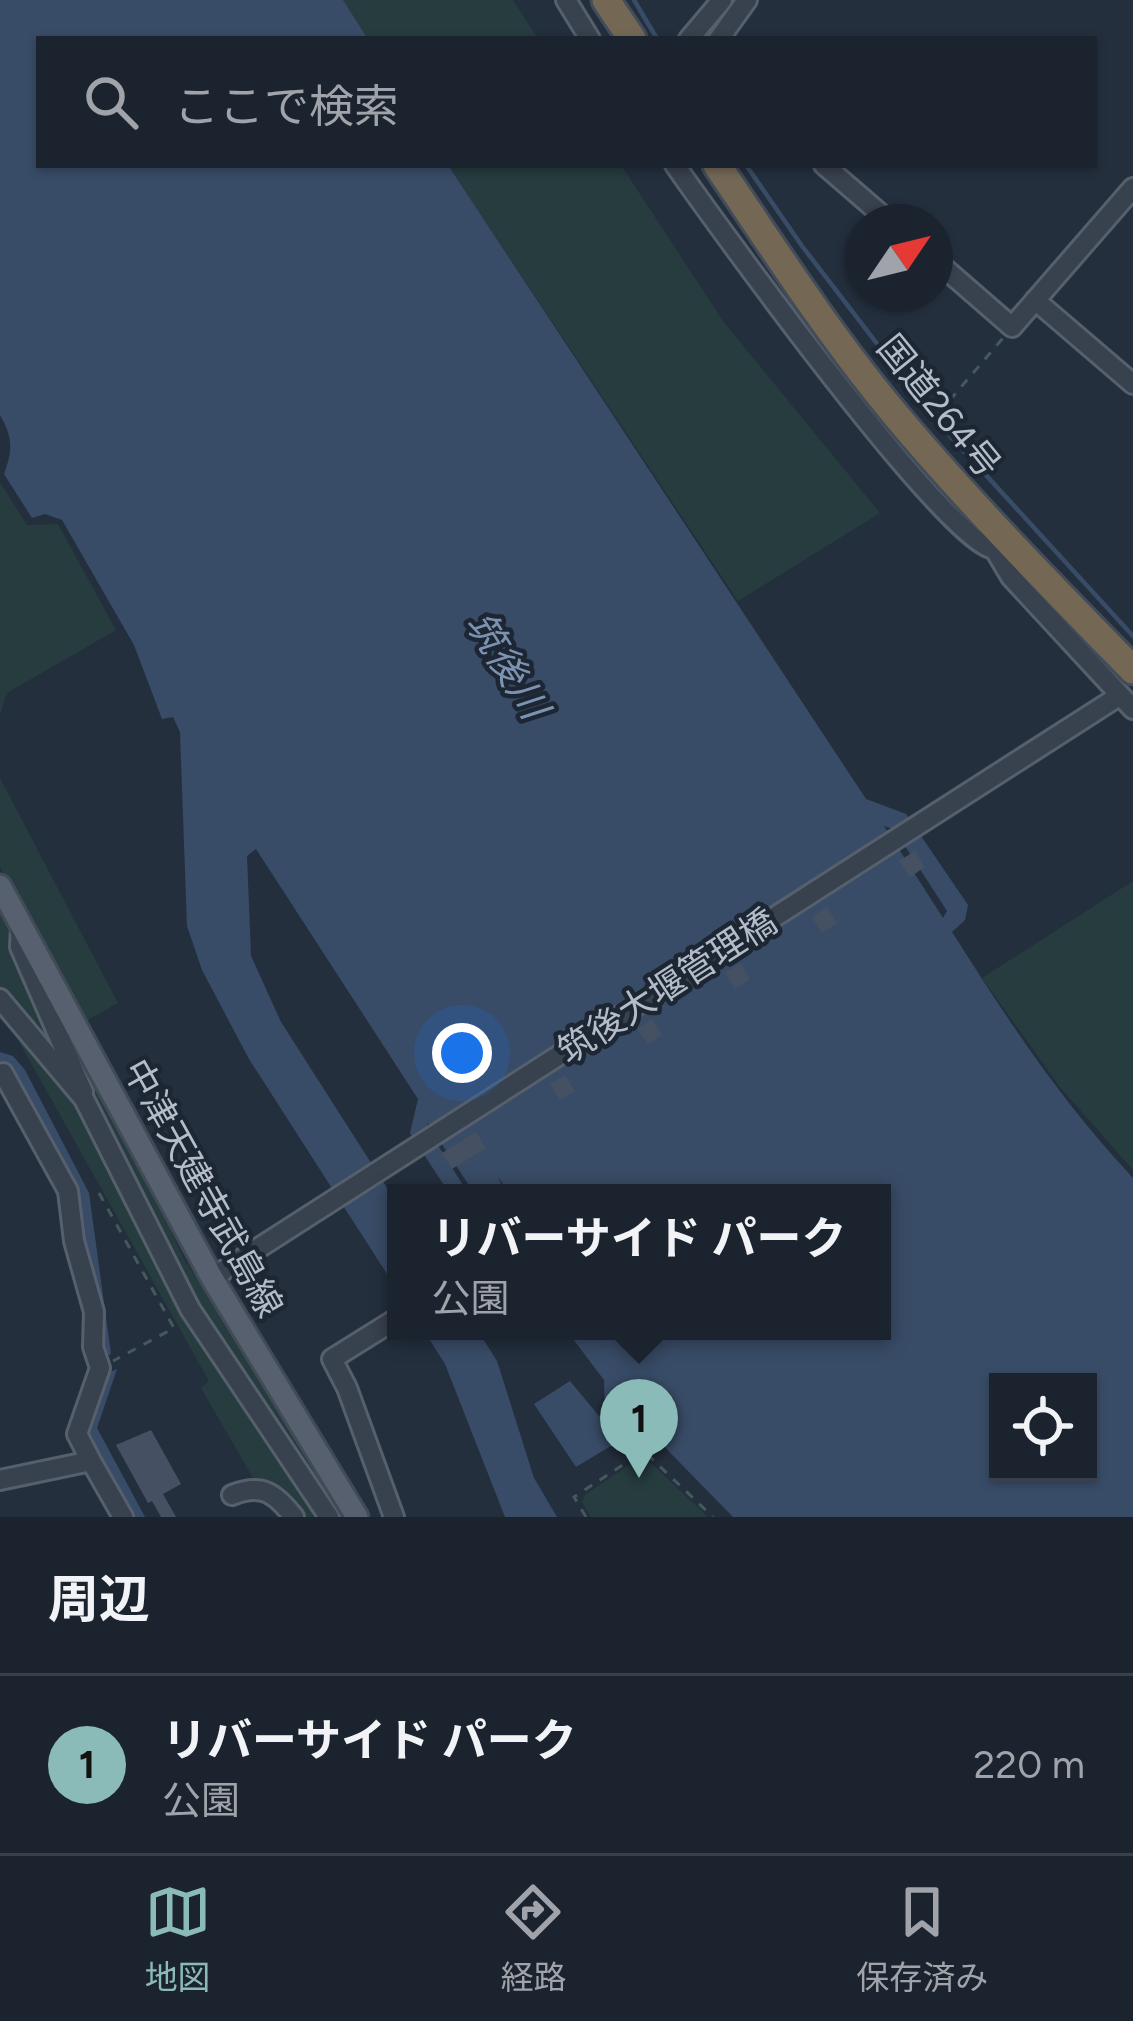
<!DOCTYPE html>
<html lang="ja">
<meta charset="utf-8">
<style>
:root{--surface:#1b232e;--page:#282f3a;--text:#f1f3f6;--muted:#a0a4aa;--line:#39404a;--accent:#8bbbb9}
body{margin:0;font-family:Figtree,"Noto Sans JP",sans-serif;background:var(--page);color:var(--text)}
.controls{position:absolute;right:36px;bottom:36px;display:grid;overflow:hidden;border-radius:0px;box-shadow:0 3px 9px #0004}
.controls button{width:108px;height:108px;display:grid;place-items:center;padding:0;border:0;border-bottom:3px solid var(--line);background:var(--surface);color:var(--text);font:60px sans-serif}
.compass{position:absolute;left:845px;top:204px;width:108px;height:108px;border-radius:50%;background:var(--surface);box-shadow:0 3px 9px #0004;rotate:55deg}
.you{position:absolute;left:462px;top:1053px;width:42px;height:42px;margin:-30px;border:9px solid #fff;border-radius:50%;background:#1a73e8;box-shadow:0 0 0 18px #1a73e833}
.badge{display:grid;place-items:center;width:78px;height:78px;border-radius:50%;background:var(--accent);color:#111;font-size:39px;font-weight:700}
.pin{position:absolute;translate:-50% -99px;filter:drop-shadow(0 3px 6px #0008)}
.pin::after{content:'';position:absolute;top:63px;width:42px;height:36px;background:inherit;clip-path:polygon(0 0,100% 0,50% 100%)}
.popup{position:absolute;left:387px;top:1184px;width:504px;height:156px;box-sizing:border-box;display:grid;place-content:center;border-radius:0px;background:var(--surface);filter:drop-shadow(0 3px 9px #0005);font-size:39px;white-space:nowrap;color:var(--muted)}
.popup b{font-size:45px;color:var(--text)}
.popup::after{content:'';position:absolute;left:50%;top:100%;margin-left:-24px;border:24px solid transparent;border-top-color:var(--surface)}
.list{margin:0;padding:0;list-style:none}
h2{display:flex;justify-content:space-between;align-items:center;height:156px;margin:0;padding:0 48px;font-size:51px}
h2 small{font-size:39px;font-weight:400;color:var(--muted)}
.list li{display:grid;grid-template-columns:78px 1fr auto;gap:36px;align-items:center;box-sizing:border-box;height:180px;padding:0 48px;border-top:3px solid var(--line)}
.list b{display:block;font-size:45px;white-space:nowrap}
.list p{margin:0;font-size:39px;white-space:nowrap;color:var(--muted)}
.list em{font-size:39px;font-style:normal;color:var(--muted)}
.icon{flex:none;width:66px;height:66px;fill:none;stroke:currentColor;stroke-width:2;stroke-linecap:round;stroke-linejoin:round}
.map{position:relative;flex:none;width:1133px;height:1517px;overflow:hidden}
.search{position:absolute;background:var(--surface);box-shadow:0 3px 9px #0004;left:36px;right:36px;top:36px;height:132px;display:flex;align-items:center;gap:30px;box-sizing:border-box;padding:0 42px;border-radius:0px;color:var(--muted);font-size:45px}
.sheet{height:336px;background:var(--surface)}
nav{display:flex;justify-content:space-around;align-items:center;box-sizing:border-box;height:168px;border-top:3px solid var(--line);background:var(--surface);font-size:33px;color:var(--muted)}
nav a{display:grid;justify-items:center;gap:6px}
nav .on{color:var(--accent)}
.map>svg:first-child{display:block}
</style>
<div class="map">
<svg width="1133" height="1517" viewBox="0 0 1133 1517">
<rect width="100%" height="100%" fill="#242f3e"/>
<path fill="#263c3f" d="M343,0H513L538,39H368Z
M448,165H621L723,321L880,513L738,601Z
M0,482L27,525L58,524L116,630L7,693L0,715Z
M0,778L118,1003L84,1022L0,867Z
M1133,881V1170L1059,1086L982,978Z
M0,903L8,918L9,937L73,1077L0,991Z
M28,956L141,1166L183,1257L335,1498L329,1501L193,1301L140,1203Z
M0,1005L76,1097L130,1205L323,1517H302L275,1485L253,1478L201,1388L209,1381L18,1040L0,1016Z
M638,1459L649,1461L708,1517H591L582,1502L586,1494Z"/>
<path fill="#394c67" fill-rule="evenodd" d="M0,0H343L368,39H39V165H448L866,799L906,814L968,905L965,920L952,932C1010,1023 1059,1099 1133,1178V1517H733L644,1426L576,1467L534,1404L570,1381L599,1416L605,1412L604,1380L567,1331H882V1193H509L498,1177L505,1193H474L428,1123L427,1128L468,1193H449L410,1133L418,1099L256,849L247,856L251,956L281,1022L396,1202V1288L249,1059L202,970L187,926L180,732L173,717L162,719L134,645L62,520L45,514L32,518L4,474C13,449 13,438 0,415ZM884,826L894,829L947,911L943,918ZM998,1382H1088V1472H998Z
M0,1052L13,1056L25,1070L89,1193L111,1354L103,1358L83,1245L78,1193L13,1071L0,1064Z
M424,1331H478L497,1361L534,1478L557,1517H505L445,1364Z
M117,1369L97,1428L145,1517H132L85,1427L108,1373Z"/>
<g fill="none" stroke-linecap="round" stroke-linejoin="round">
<path stroke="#394c67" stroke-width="4.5" d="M634,0L656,37
M746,165L802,246L928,410
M942,427L1133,636"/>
</g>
<path fill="#455162" d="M915,851L925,867L910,877L899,861Z
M827,907L837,923L822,933L812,917Z
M740,963L750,979L735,989L725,973Z
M652,1019L662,1035L648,1044L637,1029Z
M565,1075L575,1091L560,1100L550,1084Z
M476,1132L486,1148L452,1169L442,1153Z
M151,1430L181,1484L163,1494L176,1517H161L152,1501L148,1503L116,1445Z"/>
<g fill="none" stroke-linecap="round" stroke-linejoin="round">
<defs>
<path id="minor" d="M566,0L590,39
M689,39L722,0
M719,39L747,0
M675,165C714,221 947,544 994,549
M824,165L890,222
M935,260L1012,327L1133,188
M1035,300L1133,384
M989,540L1011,577L1133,709
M21,925L20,947L83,1092
M0,999L84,1099L190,1309L329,1517
M0,1074L3,1073L68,1191L74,1241L94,1312L93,1347L100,1368L77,1434L91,1461L0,1480
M212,1278L1119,696
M91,1461L123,1517
M232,1495C262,1483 275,1493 294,1517
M394,1517L347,1388L332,1359L396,1319"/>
<path id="major" d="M0,886L212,1278L357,1517"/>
<path id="highway" d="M606,0L632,39
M717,165C774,249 829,335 894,413C969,503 1051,586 1133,670"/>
</defs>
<use href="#minor" stroke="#565f6c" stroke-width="24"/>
<use href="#major" stroke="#414a57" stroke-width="27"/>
<use href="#highway" stroke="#434c59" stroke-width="33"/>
<path stroke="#44595c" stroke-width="3" stroke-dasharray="9 9" stroke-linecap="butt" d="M938,414L1003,338
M99,1193L174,1328L113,1361
M586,1517L574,1497L638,1455L650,1457L713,1517"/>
<use href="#minor" stroke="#38414e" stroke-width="18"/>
<use href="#major" stroke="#56606e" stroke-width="21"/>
<use href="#highway" stroke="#746855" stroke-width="27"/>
</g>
<g text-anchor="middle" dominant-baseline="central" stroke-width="9" stroke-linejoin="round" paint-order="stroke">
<g font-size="36" fill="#b4bcc9" stroke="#1d2633">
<text transform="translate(939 406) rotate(51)">国道264号</text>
<text transform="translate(667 986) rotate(-33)">筑後大堰管理橋</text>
<text transform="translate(203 1188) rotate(61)">中津天建寺武島線</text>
</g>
<g font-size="39" font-style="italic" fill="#7c92b1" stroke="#1d2633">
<text transform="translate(507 665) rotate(58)">筑後川</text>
</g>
</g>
</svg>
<div class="controls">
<button><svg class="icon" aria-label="locate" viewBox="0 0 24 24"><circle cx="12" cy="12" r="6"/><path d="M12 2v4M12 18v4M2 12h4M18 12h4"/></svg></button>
</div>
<svg class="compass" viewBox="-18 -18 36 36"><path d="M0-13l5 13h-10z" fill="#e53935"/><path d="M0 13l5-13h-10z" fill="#a0a4aa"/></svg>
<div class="you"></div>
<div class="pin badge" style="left:639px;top:1478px">1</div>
<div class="popup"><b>リバーサイド パーク</b>公園</div>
<div class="search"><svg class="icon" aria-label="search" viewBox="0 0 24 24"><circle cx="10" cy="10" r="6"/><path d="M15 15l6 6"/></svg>ここで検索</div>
</div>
<section class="sheet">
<h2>周辺<small></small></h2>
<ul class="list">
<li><span class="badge">1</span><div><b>リバーサイド パーク</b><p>公園</p></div><em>220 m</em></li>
</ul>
</section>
<nav>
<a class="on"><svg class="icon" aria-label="map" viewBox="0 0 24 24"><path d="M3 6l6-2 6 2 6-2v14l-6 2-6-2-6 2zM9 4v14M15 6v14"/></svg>地図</a>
<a><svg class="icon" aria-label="directions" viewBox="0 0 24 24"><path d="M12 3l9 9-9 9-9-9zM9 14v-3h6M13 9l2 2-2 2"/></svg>経路</a>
<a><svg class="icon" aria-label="saved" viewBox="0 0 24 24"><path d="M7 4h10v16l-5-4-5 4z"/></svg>保存済み</a>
</nav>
